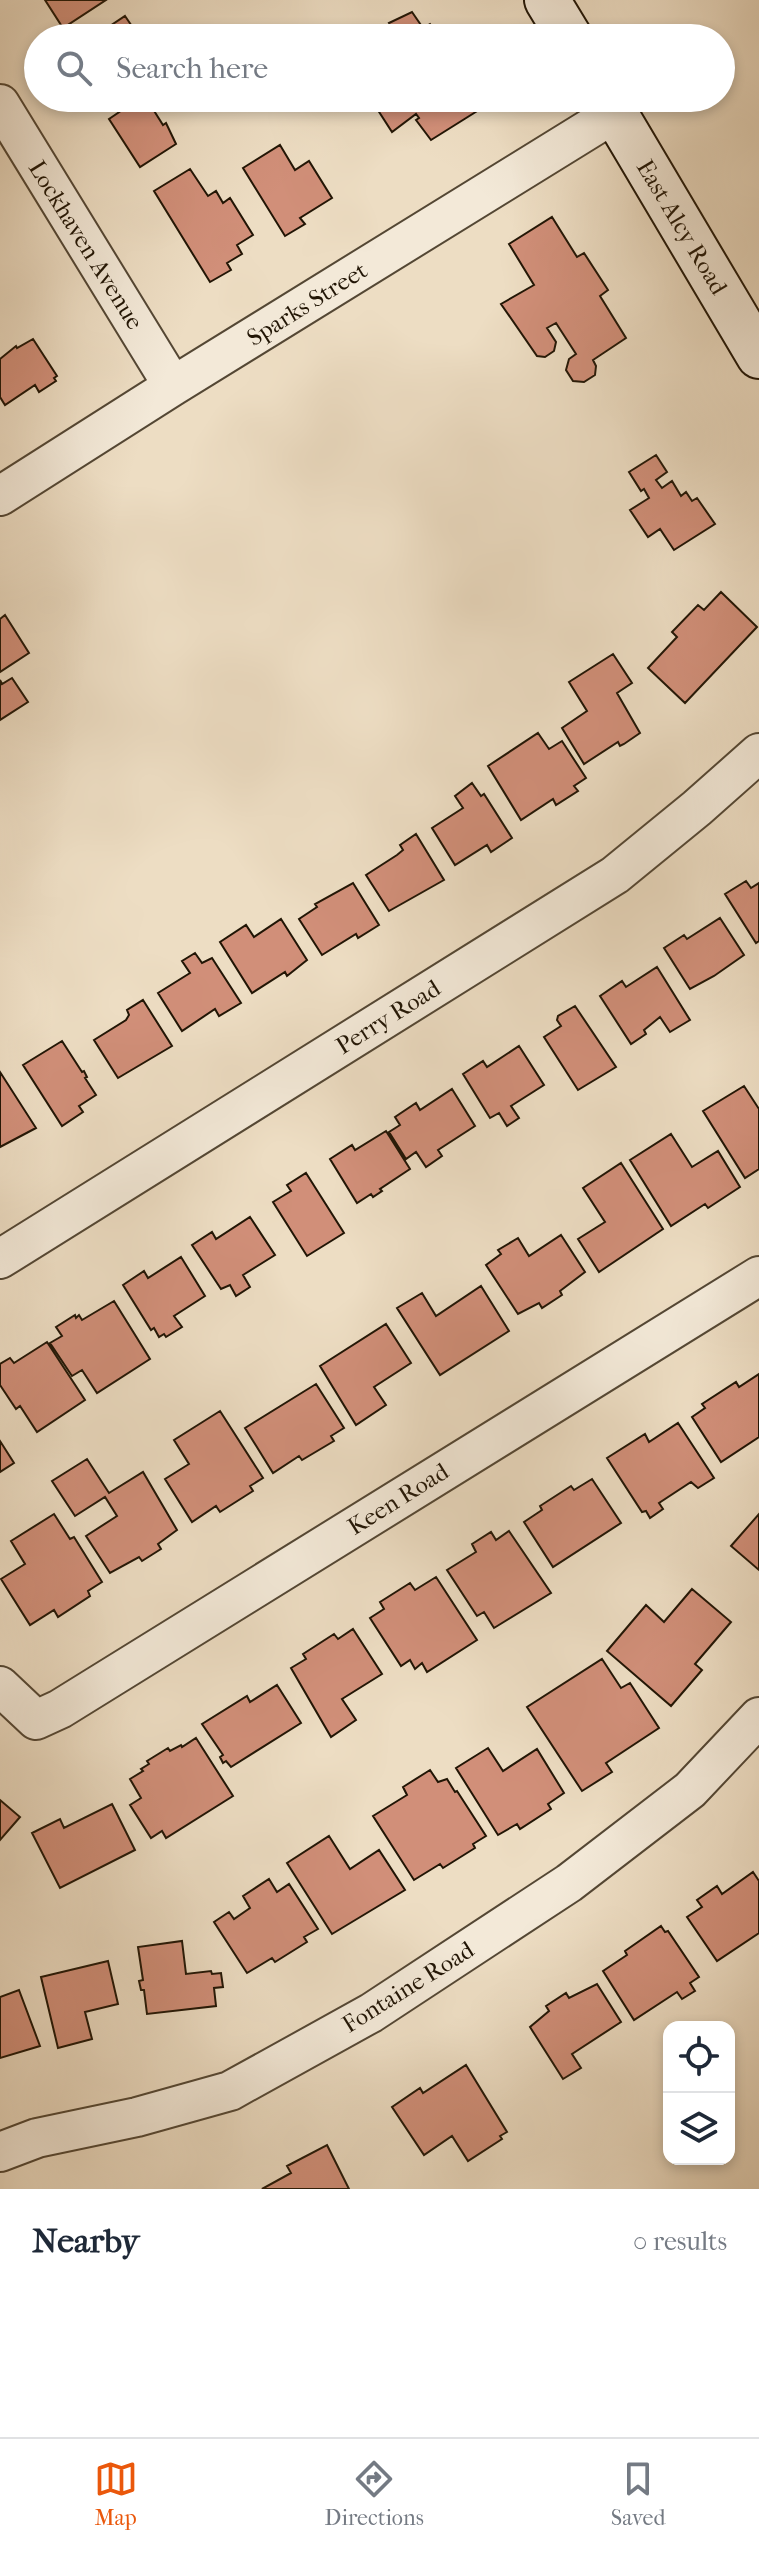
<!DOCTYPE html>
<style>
:root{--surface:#fff;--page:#f2f2f3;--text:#1f2937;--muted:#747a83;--line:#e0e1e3;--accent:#ea580c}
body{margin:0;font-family:"IM FELL French Canon",serif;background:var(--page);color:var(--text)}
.controls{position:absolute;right:24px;bottom:24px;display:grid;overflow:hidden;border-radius:16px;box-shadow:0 4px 12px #0003}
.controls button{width:72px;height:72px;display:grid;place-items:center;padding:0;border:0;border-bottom:2px solid var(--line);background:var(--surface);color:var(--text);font:40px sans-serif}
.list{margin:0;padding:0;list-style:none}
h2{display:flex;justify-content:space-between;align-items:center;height:104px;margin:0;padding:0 32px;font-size:34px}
h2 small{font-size:26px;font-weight:400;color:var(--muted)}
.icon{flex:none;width:44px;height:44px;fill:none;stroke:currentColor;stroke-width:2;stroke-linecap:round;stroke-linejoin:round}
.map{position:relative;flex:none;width:759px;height:2189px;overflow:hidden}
.search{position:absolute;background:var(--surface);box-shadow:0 4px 12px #0003;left:24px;right:24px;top:24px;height:88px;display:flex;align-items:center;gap:20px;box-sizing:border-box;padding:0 28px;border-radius:44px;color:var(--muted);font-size:30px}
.sheet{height:248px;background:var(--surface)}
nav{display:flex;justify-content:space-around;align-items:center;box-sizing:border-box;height:112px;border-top:2px solid var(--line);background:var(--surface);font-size:22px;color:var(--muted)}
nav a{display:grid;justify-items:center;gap:4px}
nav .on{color:var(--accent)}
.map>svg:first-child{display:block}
</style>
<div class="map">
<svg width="759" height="2189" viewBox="0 0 759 2189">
<rect width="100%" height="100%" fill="#edddc3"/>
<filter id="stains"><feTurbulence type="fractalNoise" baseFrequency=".0025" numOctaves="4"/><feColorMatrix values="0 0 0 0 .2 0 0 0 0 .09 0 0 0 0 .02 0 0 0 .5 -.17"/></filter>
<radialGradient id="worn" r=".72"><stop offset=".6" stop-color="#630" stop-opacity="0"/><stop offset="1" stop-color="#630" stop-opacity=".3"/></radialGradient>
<path fill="#d18f79" stroke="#211505" stroke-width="2" d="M45,0H106L63,28Z
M412,12L423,28L430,24L439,38H371L391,26L389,23Z
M125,16L140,38H92Z
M140,98H146L163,125L166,123L176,144L140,167L109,119Z
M383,98H405L408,102L414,98H475L482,108L431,140L416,120L419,118L416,114L392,132L374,104Z
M280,145L295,170L309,161L332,198L300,218L305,224L285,236L243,168Z
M190,169L208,196L216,191L223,203L230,198L253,235L237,245L242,254L227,263L231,270L210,282L154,191Z
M552,217L577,257L584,253L608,290L600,296L626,338L593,360L596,366L595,375L584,382L573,381L566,370L569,359L576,354L556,323L547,328L556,342L554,351L545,357L537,356L501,304L534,285L509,244Z
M33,339L57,376L54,378L56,381L39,392L35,385L5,405L0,397V359L16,346L17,348Z
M656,455L667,472L656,480L662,488L672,481L681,496L686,492L692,501L697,498L715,524L674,550L660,529L648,537L630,510L649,498L644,489L641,491L629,472Z
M721,592L757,627L685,703L648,668L677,637L672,632L698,605L704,610Z
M5,615L29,653L0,672V619Z
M613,654L632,683L617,693L640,733L624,744L620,746L618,742L584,764L562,728L587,711L569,682Z
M12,678L28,702L0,720V680L2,684Z
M538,733L549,749L562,741L586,778L574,786L578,791L556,805L553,799L521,820L488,766Z
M472,783L481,796L484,794L512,838L491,852L487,845L455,865L432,828L463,808L455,796Z
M416,834L444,880L389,911L366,875L397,855L403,850L400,845Z
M746,881L751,888L759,883V941L756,943L725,894Z
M353,883L379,925L358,938L356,934L322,955L299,919L317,907L315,904Z
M720,918L744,955L714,976L690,989L664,948L684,935L687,939Z
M281,919L307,960L287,976L285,972L252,993L220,942L246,925L254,937Z
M195,953L202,963L212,958L241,1003L219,1016L215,1009L182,1031L158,993L190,973L182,961Z
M657,967L690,1020L670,1032L660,1017L644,1030L646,1034L631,1044L600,996L622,981L626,987Z
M143,1000L172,1046L118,1078L94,1040L126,1020L129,1015L127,1010Z
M575,1006L616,1067L578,1090L544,1037L561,1026L557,1020L558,1016Z
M62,1041L82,1072L84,1071L87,1077L85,1078L96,1095L79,1106L83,1112L62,1126L23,1065Z
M519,1046L544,1085L511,1106L519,1118L507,1126L499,1113L490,1118L463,1074L483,1061L487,1067Z
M0,1072L36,1128L0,1147Z
M744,1086L759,1109V1169L745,1178L703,1111Z
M452,1089L475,1126L438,1150L442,1156L426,1167L416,1152L406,1159L389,1132L400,1125L395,1117L416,1103L420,1110Z
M386,1131L410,1169L380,1189L382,1191L373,1197L371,1194L357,1203L330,1159L352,1145L355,1150Z
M671,1134L692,1167L718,1151L740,1187L708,1208L705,1204L671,1226L630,1160Z
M621,1163L663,1229L599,1272L578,1239L605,1222L583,1188Z
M306,1173L344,1233L307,1256L273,1202L291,1191L287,1185Z
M250,1217L275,1255L243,1275L250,1287L236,1296L230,1285L221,1289L192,1245L212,1232L216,1239Z
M561,1235L585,1272L560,1291L562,1295L542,1308L539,1303L518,1314L486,1265L501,1254L498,1250L518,1238L529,1256Z
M181,1257L205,1296L174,1316L182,1327L166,1337L164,1334L159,1337L154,1328L151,1330L123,1285L144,1271L148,1278Z
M481,1286L509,1331L440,1375L397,1308L422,1293L436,1316Z
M114,1301L150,1359L97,1393L82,1370L72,1376L50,1343L62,1336L56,1327L75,1315L76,1318L79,1315L82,1320Z
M386,1324L411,1363L374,1387L386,1405L356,1425L320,1366Z
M47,1342L85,1400L37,1432L20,1406L16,1409L0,1385V1364L10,1358L14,1363Z
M759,1374V1437L721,1462L692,1417L705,1408L702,1404L736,1382L739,1387Z
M316,1384L344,1428L331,1436L334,1441L302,1460L299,1456L273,1473L245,1428Z
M220,1411L263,1478L250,1486L253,1491L220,1512L216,1506L192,1522L165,1479L189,1464L174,1440Z
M678,1423L714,1478L698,1488L691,1482L659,1503L663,1509L650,1518L646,1511L642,1512L607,1458L645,1434L649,1442Z
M0,1441L14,1463L0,1472Z
M87,1459L109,1493L143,1472L177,1530L158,1544L161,1549L142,1561L139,1557L110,1573L86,1536L117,1516L105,1497L75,1516L52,1481Z
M592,1479L621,1523L553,1567L524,1522L542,1510L540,1506L571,1486L574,1490Z
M54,1514L70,1539L74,1537L102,1582L88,1591L90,1596L58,1617L54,1610L30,1625L1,1579L25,1564L11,1541Z
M759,1514V1570L731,1546Z
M509,1531L551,1593L494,1628L484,1612L477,1616L447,1570L476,1552L472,1544L491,1532L496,1540Z
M436,1577L477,1640L427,1672L422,1663L415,1669L410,1660L401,1666L370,1618L384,1609L380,1602L410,1583L415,1590Z
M692,1589L731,1622L695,1664L702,1670L671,1706L607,1651L646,1605L664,1622Z
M353,1629L382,1674L342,1699L356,1720L331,1737L291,1668L306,1659L303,1654L334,1634L338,1639Z
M602,1659L621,1688L630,1683L659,1728L606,1763L612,1772L582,1791L527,1707Z
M277,1685L301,1723L231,1767L226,1761L223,1763L220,1757L223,1755L202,1724L247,1696L250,1702Z
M196,1738L233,1796L166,1838L162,1831L151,1838L130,1805L141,1798L130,1779L143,1771L141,1769L149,1764L147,1761L168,1748L170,1751L181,1745L182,1747Z
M488,1748L503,1771L537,1749L564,1793L548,1804L551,1809L520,1829L517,1824L498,1835L456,1768Z
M430,1770L438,1782L447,1779L455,1792L457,1791L486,1836L473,1844L475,1848L443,1868L440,1864L414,1880L373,1816L407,1795L403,1787Z
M0,1800L20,1817L0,1840Z
M112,1804L135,1850L60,1888L32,1833L60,1819L64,1828Z
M329,1836L350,1869L379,1850L405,1890L332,1934L287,1863Z
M753,1872L759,1881V1933L717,1961L687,1917L702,1907L697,1900L717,1886L722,1894Z
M269,1879L277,1892L289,1884L318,1929L304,1937L307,1942L275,1962L272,1958L247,1973L214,1922L229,1912L234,1919L250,1908L243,1896Z
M661,1926L665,1932L668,1931L699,1977L690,1983L695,1991L682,1999L677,1992L634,2020L603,1971L627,1955L625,1951Z
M182,1941L186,1974L211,1971L212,1974L221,1973L223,1987L214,1988L216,2006L147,2014L144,1990H141L139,1981L143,1980L138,1947Z
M108,1961L118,2004L85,2012L92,2039L58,2048L41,1977Z
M597,1984L621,2022L572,2054L581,2068L563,2079L530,2027L549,2011L546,2006L566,1993L569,1998Z
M19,1990L40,2046L0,2058V1997Z
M466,2065L507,2132L500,2136L502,2139L468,2161L452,2136L424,2155L392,2107L420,2088L423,2093Z
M327,2145L349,2189H262L291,2173L287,2166Z"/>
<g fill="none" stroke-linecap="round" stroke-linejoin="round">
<defs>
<path id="street" d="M0,104L173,386
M0,496L173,386L615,113
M0,1259L615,875L697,808L759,753
M0,1686L36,1720L60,1709L759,1276
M0,2152L37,2138L137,2117L230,2091L371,2013L569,1883L690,1790L759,1717"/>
<path id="secondary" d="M547,0L570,38
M606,98L759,356"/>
</defs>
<use href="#street" stroke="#544734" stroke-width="42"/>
<use href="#secondary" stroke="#211505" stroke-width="48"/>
<use href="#street" stroke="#f3e9d8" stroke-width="38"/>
<use href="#secondary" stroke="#f3e9d8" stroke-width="44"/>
</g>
<g text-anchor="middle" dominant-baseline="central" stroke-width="7" stroke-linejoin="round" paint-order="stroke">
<g font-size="24" fill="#211505" stroke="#f3e9d8">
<text transform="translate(682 227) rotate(59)">East Alcy Road</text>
<text transform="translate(86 245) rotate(58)">Lockhaven Avenue</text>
<text transform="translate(307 304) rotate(-32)">Sparks Street</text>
<text transform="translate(388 1017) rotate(-32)">Perry Road</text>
<text transform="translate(398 1499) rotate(-32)">Keen Road</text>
<text transform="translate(408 1987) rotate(-32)">Fontaine Road</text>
</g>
</g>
<rect width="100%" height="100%" filter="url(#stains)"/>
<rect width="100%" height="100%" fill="url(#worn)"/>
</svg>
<div class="controls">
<button><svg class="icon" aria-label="locate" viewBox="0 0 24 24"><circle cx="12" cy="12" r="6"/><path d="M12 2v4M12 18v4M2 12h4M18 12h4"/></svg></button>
<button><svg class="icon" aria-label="layers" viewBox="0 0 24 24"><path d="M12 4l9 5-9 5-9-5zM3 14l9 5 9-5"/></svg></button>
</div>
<div class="search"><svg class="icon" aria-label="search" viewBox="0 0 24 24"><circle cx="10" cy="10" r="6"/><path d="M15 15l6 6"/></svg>Search here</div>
</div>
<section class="sheet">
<h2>Nearby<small>0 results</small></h2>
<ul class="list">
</ul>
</section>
<nav>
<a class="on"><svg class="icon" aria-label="map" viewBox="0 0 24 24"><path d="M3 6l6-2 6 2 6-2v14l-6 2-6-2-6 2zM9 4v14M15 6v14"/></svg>Map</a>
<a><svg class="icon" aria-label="directions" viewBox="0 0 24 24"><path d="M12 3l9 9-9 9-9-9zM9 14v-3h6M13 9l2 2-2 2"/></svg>Directions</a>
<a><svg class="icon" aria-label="saved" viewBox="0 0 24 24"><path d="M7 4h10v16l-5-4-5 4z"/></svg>Saved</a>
</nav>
